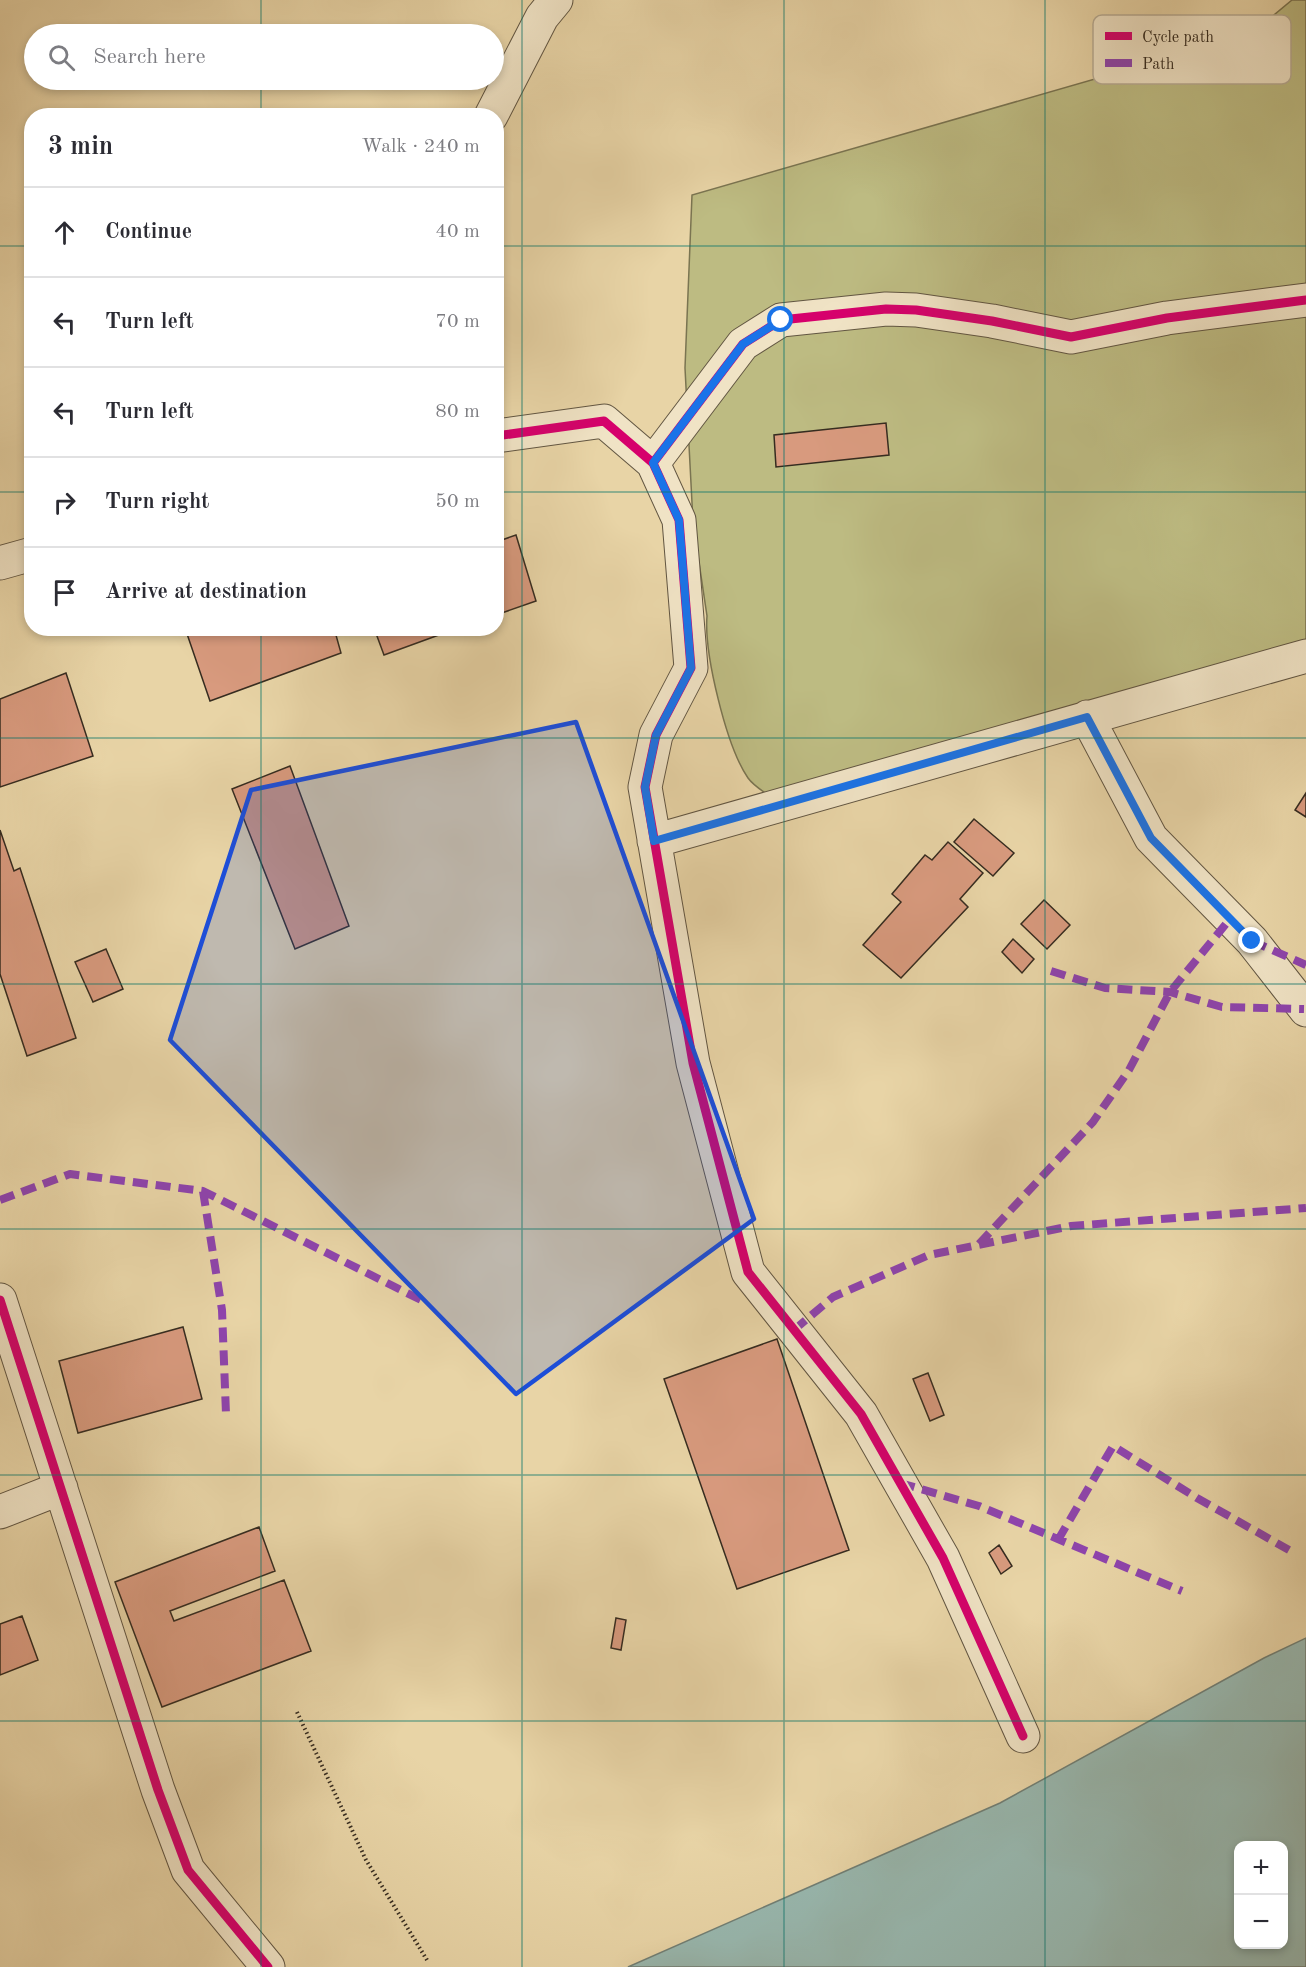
<!DOCTYPE html>
<meta charset="utf-8">
<style>
:root{--surface:#fff;--page:#f7f7f7;--text:#2b2b33;--muted:#7c7c81;--line:#e1e1e2}
body{margin:0;font-family:"Old Standard TT",serif;background:var(--page);color:var(--text)}
.controls{position:absolute;right:18px;bottom:18px;display:grid;overflow:hidden;border-radius:12px;box-shadow:0 3px 9px #0003}
.controls button{width:54px;height:54px;display:grid;place-items:center;padding:0;border:0;border-bottom:2px solid var(--line);background:var(--surface);color:var(--text);font:30px sans-serif}
.stop{position:absolute;width:18px;height:18px;margin:-14px;border:4px solid #1a73e8;border-radius:50%;background:#fff}
.stop.end{background:#1a73e8;border-color:#fff;box-shadow:0 2px 6px #0008}
.list{margin:0;padding:0;list-style:none}
h2{display:flex;justify-content:space-between;align-items:center;height:78px;margin:0;padding:0 24px;font-size:26px}
h2 small{font-size:20px;font-weight:400;color:var(--muted)}
.list li{display:grid;grid-template-columns:39px 1fr auto;gap:18px;align-items:center;box-sizing:border-box;height:90px;padding:0 24px;border-top:2px solid var(--line)}
.list b{display:block;font-size:22px;white-space:nowrap}
.list em{font-size:20px;font-style:normal;color:var(--muted)}
.icon{flex:none;width:33px;height:33px;fill:none;stroke:currentColor;stroke-width:2;stroke-linecap:round;stroke-linejoin:round}
.map{position:relative;flex:none;width:1306px;height:1967px;overflow:hidden}
.search{position:absolute;background:var(--surface);box-shadow:0 3px 9px #0003;left:24px;top:24px;width:480px;height:66px;display:flex;align-items:center;gap:15px;box-sizing:border-box;padding:0 21px;border-radius:33px;color:var(--muted);font-size:22px}
.panel{position:absolute;background:var(--surface);box-shadow:0 3px 9px #0003;left:24px;top:108px;width:480px;height:528px;border-radius:24px}
.map>svg:first-child{display:block}
</style>
<div class="map">
<svg width="1306" height="1967" viewBox="0 0 1306 1967">
<rect width="100%" height="100%" fill="#e8d4a6"/>
<filter id="stains"><feTurbulence type="fractalNoise" baseFrequency=".00333" numOctaves="4"/><feColorMatrix values="0 0 0 0 .2 0 0 0 0 .09 0 0 0 0 .02 0 0 0 .5 -.17"/></filter>
<radialGradient id="worn" r=".72"><stop offset=".6" stop-color="#630" stop-opacity="0"/><stop offset="1" stop-color="#630" stop-opacity=".3"/></radialGradient>
<path fill="#bdbb82" stroke="#7a7451" stroke-width="1.5" d="M1292,0H1306V656L781,804C771,796 755,788 748,778C726,746 704,653 707,616L693,522L685,368L692,195L1251,34Z"/>
<path fill="#98b7ae" stroke="#717f75" stroke-width="1.5" fill-rule="evenodd" d="M1306,1638V1967H628L1000,1803L1264,1658ZM1238,1846H1284V1944H1238Z"/>
<path fill="#d89a7e" stroke="#362c20" stroke-width="1.5" d="M886,423L889,455L776,467L774,435Z
M516,535L536,601L496,615V542Z
M185,628H334L341,653L210,701Z
M374,628H458L384,655Z
M66,673L93,756L0,787V699Z
M290,766L349,926L295,949L232,789Z
M1306,793V817L1295,810Z
M974,819L1014,853L993,876L954,842Z
M0,830L14,871L20,868L76,1038L27,1056L0,974Z
M948,842L983,873L960,899L968,907L901,978L863,945L901,902L892,894L925,855L932,860Z
M1044,900L1070,925L1047,949L1021,924Z
M1013,939L1034,959L1022,973L1002,952Z
M106,949L123,989L93,1002L75,962Z
M183,1327L202,1399L78,1433L59,1361Z
M777,1339L849,1550L737,1589L664,1379Z
M928,1373L944,1415L930,1421L913,1379Z
M259,1527L275,1571L170,1611L174,1621L284,1580L311,1651L162,1707L115,1582Z
M999,1545L1012,1566L1001,1574L989,1553Z
M22,1616L38,1660L0,1675V1624Z
M616,1618L626,1620L621,1650L611,1648Z"/>
<g fill="none" stroke-linecap="round" stroke-linejoin="round">
<defs>
<path id="minor" d="M491,116L542,17L556,0
M496,436L604,421L653,463L679,520L691,668L656,735L645,787L693,1063L748,1272L861,1414L943,1558L1023,1736
M653,463L743,344L781,320L886,309L916,310L992,321L1071,337L1167,318L1306,300
M0,563L32,554
M1087,717L1151,838L1252,941L1306,1010
M654,841L1306,656
M0,1300L158,1790L188,1870L268,1967
M0,1512L61,1488"/>
</defs>
<use href="#minor" stroke="#625642" stroke-width="35"/>
<path stroke="#362c20" stroke-width="4" stroke-dasharray="1.5 3" stroke-linecap="butt" d="M297,1712L366,1860L427,1960"/>
<use href="#minor" stroke="#f0e3c5" stroke-width="33"/>
<path stroke="#8e44ad" stroke-width="8" stroke-dasharray="15 8" stroke-linecap="butt" d="M1252,941L1306,965
M1051,971L1105,988L1170,992L1222,1007L1304,1009
M203,1191L222,1310L226,1414
M0,1200L70,1174L203,1191L427,1303
M979,1244L1093,1122L1129,1070L1170,992L1230,919
M794,1330L833,1297L929,1255L1071,1226L1306,1208
M900,1483L979,1506L1182,1591
M1058,1540L1113,1446L1197,1498L1289,1550"/>
<defs>
<path id="cycleway" d="M496,436L604,421L653,463L679,520L691,668L656,735L645,787L693,1063L748,1272L861,1414L943,1558L1023,1736
M653,463L743,344L781,320L886,309L916,310L992,321L1071,337L1167,318L1306,300
M0,1300L158,1790L188,1870L268,1967"/>
</defs>
<use href="#cycleway" stroke="#f0e3c5" stroke-width="13"/>
<use href="#cycleway" stroke="#d6006c" stroke-width="9"/>
</g>
<g fill="none" stroke-linecap="round" stroke-linejoin="round">
<path stroke="#1a73e8" stroke-width="8" d="M781,320L743,344L653,463L679,520L691,668L656,735L645,787L654,841L1087,717L1151,838L1252,941"/>
</g>
<path fill="#1d4ed8" fill-opacity="0.2" stroke="#1d4ed8" stroke-width="4.5" stroke-linejoin="round" d="M576,722L754,1219L516,1394L170,1040L251,790Z"/>
<path fill="none" stroke="#0f766e" stroke-width="1.5" stroke-opacity="0.55" d="M261,0V34M522,0V1967M784,0V1967M1045,0V1967M261,80V116M0,246H32M496,246H1306M0,492H32M496,492H1306M261,628V1967M0,738H1306M0,984H1306M0,1229H1306M0,1475H1306M0,1721H1306"/>
<rect x="1093" y="15" width="198" height="69" rx="9" fill="#f0e3c5" stroke="#b8ac94" stroke-width="1.5"/>
<rect x="1105" y="32" width="27" height="8" fill="#d6006c"/>
<rect x="1105" y="59" width="27" height="8" fill="#8e44ad"/>
<g font-size="16" fill="#362c20">
<text x="1142" y="42">Cycle path</text>
<text x="1142" y="69">Path</text>
</g>
<rect width="100%" height="100%" filter="url(#stains)"/>
<rect width="100%" height="100%" fill="url(#worn)"/>
</svg>
<div class="controls">
<button>+</button>
<button>−</button>
</div>
<div class="stop" style="left:781px;top:320px"></div>
<div class="stop end" style="left:1252px;top:941px"></div>
<div class="search"><svg class="icon" aria-label="search" viewBox="0 0 24 24"><circle cx="10" cy="10" r="6"/><path d="M15 15l6 6"/></svg>Search here</div>
<section class="panel">
<h2>3 min<small>Walk · 240 m</small></h2>
<ul class="list">
<li><svg class="icon" aria-label="ahead" viewBox="0 0 24 24"><path d="M12 20V5M6 11l6-6 6 6"/></svg><div><b>Continue</b></div><em>40 m</em></li>
<li><svg class="icon" aria-label="left" viewBox="0 0 24 24"><path d="M17 20v-9H6M10 6l-5 5 5 5"/></svg><div><b>Turn left</b></div><em>70 m</em></li>
<li><svg class="icon" aria-label="left" viewBox="0 0 24 24"><path d="M17 20v-9H6M10 6l-5 5 5 5"/></svg><div><b>Turn left</b></div><em>80 m</em></li>
<li><svg class="icon" aria-label="right" viewBox="0 0 24 24"><path d="M7 20v-9h11M14 6l5 5-5 5"/></svg><div><b>Turn right</b></div><em>50 m</em></li>
<li><svg class="icon" aria-label="arrive" viewBox="0 0 24 24"><path d="M6 21V4h12l-3 4 3 4H6"/></svg><div><b>Arrive at destination</b></div></li>
</ul>
</section>
</div>
